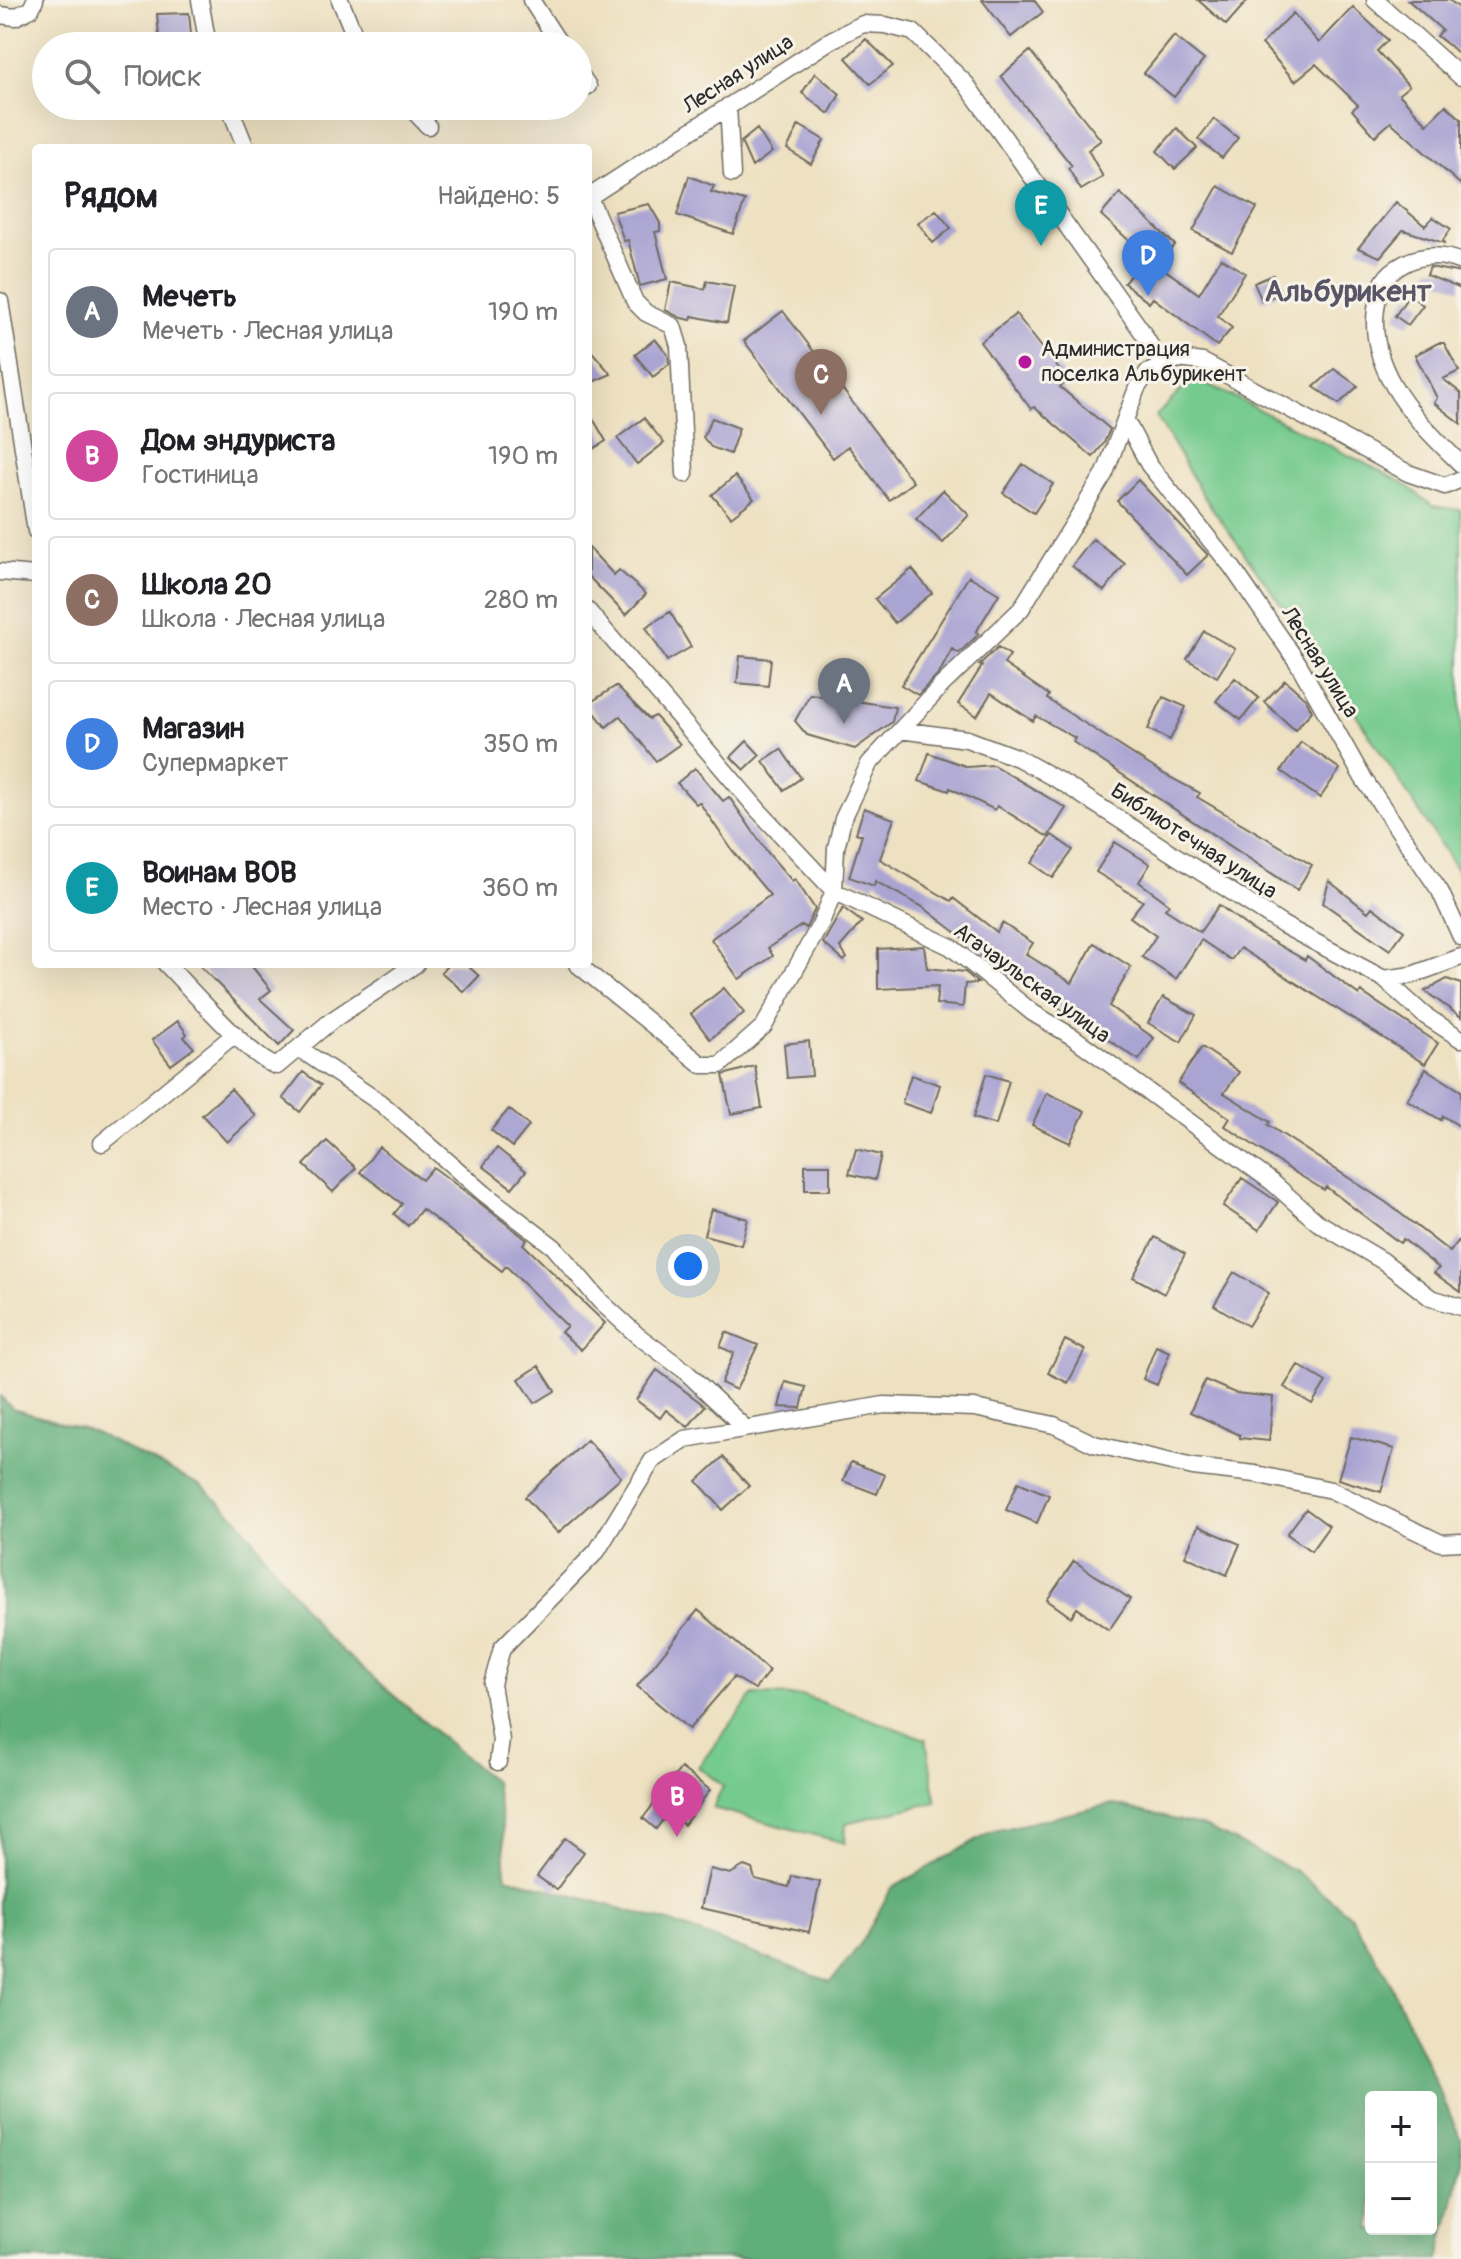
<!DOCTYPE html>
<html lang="ru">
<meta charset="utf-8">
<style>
:root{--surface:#fff;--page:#f2f2f2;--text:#202124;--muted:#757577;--line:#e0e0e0;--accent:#1a73e8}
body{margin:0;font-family:Pangolin,sans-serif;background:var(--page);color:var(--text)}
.controls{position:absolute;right:24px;bottom:24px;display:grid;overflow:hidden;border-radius:8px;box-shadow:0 8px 32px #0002}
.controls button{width:72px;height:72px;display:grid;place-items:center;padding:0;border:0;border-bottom:2px solid var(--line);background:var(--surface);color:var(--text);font:40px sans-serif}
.you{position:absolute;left:688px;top:1266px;width:28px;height:28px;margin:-20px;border:6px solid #fff;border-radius:50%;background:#1a73e8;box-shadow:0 0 0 12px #1a73e833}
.badge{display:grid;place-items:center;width:52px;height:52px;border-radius:50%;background:var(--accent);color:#fff;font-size:26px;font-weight:700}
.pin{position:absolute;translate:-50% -66px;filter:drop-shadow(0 2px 4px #0008)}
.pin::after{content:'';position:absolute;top:42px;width:28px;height:24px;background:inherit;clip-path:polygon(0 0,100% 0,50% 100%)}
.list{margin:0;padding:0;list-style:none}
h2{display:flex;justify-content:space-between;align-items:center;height:104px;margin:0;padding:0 32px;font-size:34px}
h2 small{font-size:26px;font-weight:400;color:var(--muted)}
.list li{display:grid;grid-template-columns:52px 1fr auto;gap:24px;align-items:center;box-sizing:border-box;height:128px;margin:0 16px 16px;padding:0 16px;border:2px solid var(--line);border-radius:8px}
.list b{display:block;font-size:30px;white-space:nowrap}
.list p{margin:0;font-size:26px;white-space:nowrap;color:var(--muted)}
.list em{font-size:26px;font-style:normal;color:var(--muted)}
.icon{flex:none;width:44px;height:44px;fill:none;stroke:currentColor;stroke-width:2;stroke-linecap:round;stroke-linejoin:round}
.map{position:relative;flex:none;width:1461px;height:2259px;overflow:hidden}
.search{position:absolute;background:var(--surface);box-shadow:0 8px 32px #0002;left:32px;top:32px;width:560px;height:88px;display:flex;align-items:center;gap:20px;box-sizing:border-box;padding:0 28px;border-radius:44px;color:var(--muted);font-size:30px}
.panel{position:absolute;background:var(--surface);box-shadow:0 8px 32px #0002;left:32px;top:144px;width:560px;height:824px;border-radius:8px}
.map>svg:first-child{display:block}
</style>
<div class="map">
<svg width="1461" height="2259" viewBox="0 0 1461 2259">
<rect width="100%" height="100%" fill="#f7f3e8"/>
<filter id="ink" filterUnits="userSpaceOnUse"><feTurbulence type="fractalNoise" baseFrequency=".0125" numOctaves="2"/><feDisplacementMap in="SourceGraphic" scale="16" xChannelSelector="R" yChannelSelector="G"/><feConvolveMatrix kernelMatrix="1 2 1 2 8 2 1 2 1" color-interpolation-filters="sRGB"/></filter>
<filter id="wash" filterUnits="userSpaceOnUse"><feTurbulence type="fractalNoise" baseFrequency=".006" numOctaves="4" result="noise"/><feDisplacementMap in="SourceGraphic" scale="32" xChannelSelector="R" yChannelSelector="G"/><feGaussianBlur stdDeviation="1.8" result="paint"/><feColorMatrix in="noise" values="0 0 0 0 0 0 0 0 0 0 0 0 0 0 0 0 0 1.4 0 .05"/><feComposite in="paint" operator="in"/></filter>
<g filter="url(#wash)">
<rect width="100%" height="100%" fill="#eee1c1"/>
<path fill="#75ca8e" stroke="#507a5c" stroke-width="2" d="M1194,377L1402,482L1433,506L1461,510V876L1317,654L1204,497L1156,416Z
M753,1695L804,1696L926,1739L936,1802L846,1823L845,1843L713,1808L723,1786L698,1767Z"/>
<path fill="#60ae79" stroke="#466c52" stroke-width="2" fill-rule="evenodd" d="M0,1396L13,1409L93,1432L202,1486L239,1520L325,1636L495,1783L503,1830L506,1877L669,1922L831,1982L864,1939L891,1889L990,1832L1111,1804L1205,1827L1296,1871L1349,1914L1385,1972L1461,2139V2167L1439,2259H0ZM1371,2097H1431V2229H1371Z"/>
<g id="blocks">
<path fill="#aaa4d3" d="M982,0H1034L1043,12L1011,37Z
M1198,0H1248L1226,25Z
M1408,0H1449L1461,9V55L1437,36L1442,30Z
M1353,7L1388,40L1377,51L1409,86L1399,94L1427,124L1446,105L1461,119V185L1391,122L1375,136L1352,110L1358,105L1316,64L1295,81L1262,44L1293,13L1319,43Z
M189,13L192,45L160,46L157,14Z
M1174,36L1204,60L1174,97L1144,73Z
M866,39L893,66L870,84L846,58Z
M1030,51L1101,140L1088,150L1103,177L1081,190L1068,168L1072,166L1001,76Z
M815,73L840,94L829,114L802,93Z
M1214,119L1238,138L1222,158L1198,139Z
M799,125L824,140L811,164L787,149Z
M1177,128L1197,148L1175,169L1157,151Z
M757,129L772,152L752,167L741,142Z
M689,176L714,186L711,192L745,201L733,234L677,215Z
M1218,186L1257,208L1232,252L1193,231Z
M1120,193L1175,245L1157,264L1199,294L1221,258L1245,273L1218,316L1232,328L1217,346L1153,298L1149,303L1124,283L1146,256L1101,215Z
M1396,202L1425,226L1433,217L1451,229L1443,240L1444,243L1403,230L1380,257L1358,248Z
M649,204L660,223V231L655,232L667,279L640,286L628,240L624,241L614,212Z
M936,210L951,228L933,243L918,223Z
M1430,267L1461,273V289L1427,275Z
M1273,275L1281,293L1262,301L1254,283Z
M707,281L734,286L727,323L692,316L691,320L681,318L665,310L671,282L705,289Z
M1409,295L1423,305L1408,325L1395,316Z
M783,311L913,482L889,500L848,446L833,458L744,341Z
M1016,314L1068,381L1060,387L1110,429L1104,443L1093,457L1034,407L1031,409L980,342Z
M655,339L668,355L669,364L653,377L635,355Z
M1438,343H1444L1459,371L1443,379L1461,393V424L1434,403L1437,398L1415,355Z
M588,347L611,374L588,384Z
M1334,369L1358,386L1339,404L1314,387Z
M588,410L606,441L588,452Z
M644,418L664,443L637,464L617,438Z
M712,418L739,428L730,454L711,447L703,437Z
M1023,464L1053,484L1034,513L1003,493Z
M735,476L754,499L731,517L712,495Z
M1138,480L1208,555L1187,575L1117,501Z
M943,490L969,515L943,543L916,519Z
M1093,539L1125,564L1104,591L1072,566Z
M588,547L614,575L619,570L646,594L626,615L588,576Z
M912,569L932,593L895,623L875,599Z
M969,576L999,594L976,632L979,634L959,653L952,649L940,672L918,695L901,685Z
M670,612L691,647L667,661L646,627Z
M1204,631L1235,649L1217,677L1187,659Z
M998,647L1010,655L1004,664L1049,695L1047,699L1162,773L1200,793L1197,797L1312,865L1297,890L1073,742L1075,738L1036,716L1033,721L991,693L977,716L958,704L982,666L979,665Z
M740,656L771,659L768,686L737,683Z
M1235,678L1259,698L1241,720L1216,701Z
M1285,680L1306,699L1312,711L1295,730L1264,702Z
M616,686L649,719L655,716L680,744L656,761L620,716L606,727L588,704Z
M810,694L895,707L892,722L855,749L807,735L795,721Z
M1163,697L1186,707L1170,740L1148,729Z
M747,741L760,755L744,770L731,757Z
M1301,742L1340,769L1320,798L1281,771Z
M781,749L801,778L784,790L763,761Z
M929,753L968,767L993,765L1066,808L1048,837L997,806L995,810L950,788L949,791L919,781Z
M695,768L723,801L729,797L768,853L792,881L795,879L815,909L806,928L802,925L768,948L773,956L739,979L711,939L770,895L732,850L699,802L696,804L677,783Z
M864,808L894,819L880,859L951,901L953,898L997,932L1002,923L1033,943L1026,954L1072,983L1094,943L1131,967L1109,1006L1154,1038L1139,1060L980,956L983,953L923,907L875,881L874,886L849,877L862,835L856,833Z
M1052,835L1073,850L1053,878L1032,863Z
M1115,842L1150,864L1139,882L1169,904L1165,909L1200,932L1219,905L1252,930L1305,960L1307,956L1359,995L1361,992L1438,1043L1425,1064L1240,948L1231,960L1201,940L1176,979L1142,957L1156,936L1130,917L1143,901L1096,872Z
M1329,881L1368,912L1372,907L1404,931L1390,950L1323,903Z
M843,908L862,922L840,947L847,958L844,961L823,943Z
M924,946L927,968L965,972L978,983L965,984L963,1007L936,1004L938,986L878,989V949Z
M198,964H250L271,990L260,999L294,1030L279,1046Z
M449,964H466L479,976L464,992L441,972Z
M1447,979L1461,984V1017L1425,991Z
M724,988L744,1013L710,1039L691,1014Z
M1163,997L1196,1015L1181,1042L1148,1023Z
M178,1021L187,1034L184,1037L194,1048L171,1065L152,1040Z
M809,1041L812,1076L787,1078L784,1044Z
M1202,1047L1239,1072L1224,1093L1270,1122L1268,1125L1387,1203L1450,1252L1461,1237V1292L1434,1273L1439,1268L1403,1239L1400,1243L1326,1187L1324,1190L1286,1167L1225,1126L1230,1118L1178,1083Z
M755,1066L762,1108L731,1114L723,1075Z
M1426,1069L1461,1091V1127L1443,1116L1441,1120L1407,1100Z
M303,1072L321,1085L300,1112L283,1098Z
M986,1074L1009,1081L996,1125L973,1118Z
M911,1075L940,1085L931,1113L902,1103Z
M231,1089L256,1116L227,1142L202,1115Z
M1047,1093L1085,1111L1070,1143L1032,1125Z
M509,1109L529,1126L512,1147L491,1130Z
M327,1141L356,1168L333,1192L304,1165Z
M379,1147L422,1180L433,1167L462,1189L527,1240L523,1244L605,1323L581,1350L561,1332L567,1326L506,1266L502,1271L422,1209L408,1226L394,1214L402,1204L360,1172Z
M497,1148L526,1171L512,1188L483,1166Z
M856,1149L881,1155L875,1180L849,1174Z
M805,1165H830V1190H805Z
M1242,1178L1278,1202L1259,1230L1223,1206Z
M711,1209L748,1219L741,1245L704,1235Z
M1155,1237L1185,1254L1164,1294L1133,1277Z
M1234,1272L1269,1293L1248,1326L1214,1305Z
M726,1332L758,1345L736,1390L721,1383L734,1353L720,1347Z
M1065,1340L1085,1350L1068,1383L1048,1373Z
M1156,1346L1170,1352L1157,1385L1143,1379Z
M1298,1365L1326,1382L1312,1404L1284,1387Z
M539,1366L555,1391L535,1403L519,1379Z
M657,1370L705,1406L688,1427L666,1410L660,1418L636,1400Z
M1205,1380L1235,1393L1273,1397L1269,1441L1240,1438V1435L1190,1412Z
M785,1382L806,1387L801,1408L779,1407Z
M1351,1437L1394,1449L1381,1492L1338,1479Z
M587,1440L621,1477L558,1533L525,1497Z
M723,1457L749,1486L723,1510L697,1481Z
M851,1462L885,1475L877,1494L843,1481Z
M1018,1482L1049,1495L1037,1523L1006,1510Z
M1306,1509L1329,1526L1311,1551L1287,1534Z
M1198,1526L1240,1544L1227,1575L1185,1556Z
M1074,1561L1130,1599L1109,1630L1077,1608L1071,1617L1047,1600Z
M698,1610L769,1671L755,1689L734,1677L689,1729L637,1686Z
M681,1768L710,1790L684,1825L668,1813L656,1829L643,1818Z
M565,1838L584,1852L556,1890L537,1876Z
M744,1866L752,1869L755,1879L789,1887L792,1876L820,1882L809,1932L701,1908L710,1869L730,1874Z"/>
</g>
</g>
<g filter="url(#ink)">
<use href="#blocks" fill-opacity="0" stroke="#6f6b60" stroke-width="2"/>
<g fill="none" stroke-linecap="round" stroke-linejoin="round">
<defs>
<path id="street" d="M200,0L208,46
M340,0L359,46
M531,0L561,46
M1375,0L1461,77
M0,15L15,17L31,9L35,0
M578,71L588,86
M229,106L246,148
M409,106L428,126
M728,106L732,174
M1461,262C1440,253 1417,254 1397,268C1382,278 1378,291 1376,309C1367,372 1419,424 1461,464
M0,301L36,531
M1126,421L1149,465L1232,567L1298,663L1363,778L1440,891L1461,937
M685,474L679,346L673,326L646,313L635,302L589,197L831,40L863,24L885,25L913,32L966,84L1141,330L1161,364
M0,572L36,575
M588,611L759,811L834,891L951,947L1033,1013L1073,1037L1272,1182L1317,1222L1383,1261L1431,1298L1461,1307
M900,730L967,739L1018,758L1063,783L1283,925L1384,979L1412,975L1461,957
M166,964C186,984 254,1062 277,1066L331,1021L416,964
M577,964L702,1065H720L764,1026L820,925L834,891L836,848L843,819L869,764L942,685L1021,609L1105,473L1137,388L1147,373L1178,359L1203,362L1408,473L1445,486L1461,479
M1384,979L1424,1015L1461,1039
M300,1049L382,1104L485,1194L554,1247L600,1301L637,1335L684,1370L745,1428
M102,1143L235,1034
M498,1762L501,1740L492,1684L502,1648L597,1551L652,1461L685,1439L884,1405L975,1408L1054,1425L1094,1444L1193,1467L1255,1474L1331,1490L1441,1543L1461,1542"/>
</defs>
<use href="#street" stroke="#6f6b60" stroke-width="19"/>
<use href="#street" stroke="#fff" stroke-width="16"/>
</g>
</g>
<circle fill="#b5179e" stroke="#f7f3e8" stroke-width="3" cx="1025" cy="362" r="8"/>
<g text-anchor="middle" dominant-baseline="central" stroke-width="6" stroke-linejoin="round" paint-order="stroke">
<g font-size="22" fill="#2b2b2b" stroke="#f7f3e8">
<text transform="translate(738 74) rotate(-33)">Лесная улица</text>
<text transform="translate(1320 662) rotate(58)">Лесная улица</text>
<text transform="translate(1194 841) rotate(33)">Библиотечная улица</text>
<text transform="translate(1032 983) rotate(36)">Агачаульская улица</text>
</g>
<g font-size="22" fill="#2b2b2b" stroke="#f7f3e8" text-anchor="start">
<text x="1041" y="349">Администрация<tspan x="1041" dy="25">поселка Альбурикент</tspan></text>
</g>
<g font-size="30" font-weight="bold" fill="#575566" stroke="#f7f3e8">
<text x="1348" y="291">Альбурикент</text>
</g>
</g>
</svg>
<div class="controls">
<button>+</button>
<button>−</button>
</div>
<div class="you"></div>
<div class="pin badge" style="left:844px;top:724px;background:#6b7280">A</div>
<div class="pin badge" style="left:677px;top:1837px;background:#d1479c">B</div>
<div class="pin badge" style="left:821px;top:415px;background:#8d6e63">C</div>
<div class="pin badge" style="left:1148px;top:296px;background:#3f7fe0">D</div>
<div class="pin badge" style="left:1041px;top:246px;background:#0f9aa8">E</div>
<div class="search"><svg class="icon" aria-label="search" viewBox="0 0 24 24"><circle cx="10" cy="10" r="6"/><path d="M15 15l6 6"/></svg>Поиск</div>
<section class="panel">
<h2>Рядом<small>Найдено: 5</small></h2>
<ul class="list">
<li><span class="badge" style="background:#6b7280">A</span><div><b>Мечеть</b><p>Мечеть · Лесная улица</p></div><em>190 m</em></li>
<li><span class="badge" style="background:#d1479c">B</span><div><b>Дом эндуриста</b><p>Гостиница</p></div><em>190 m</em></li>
<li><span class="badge" style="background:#8d6e63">C</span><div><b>Школа 20</b><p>Школа · Лесная улица</p></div><em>280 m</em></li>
<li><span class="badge" style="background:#3f7fe0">D</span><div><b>Магазин</b><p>Супермаркет</p></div><em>350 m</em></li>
<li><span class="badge" style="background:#0f9aa8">E</span><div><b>Воинам ВОВ</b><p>Место · Лесная улица</p></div><em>360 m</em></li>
</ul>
</section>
</div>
